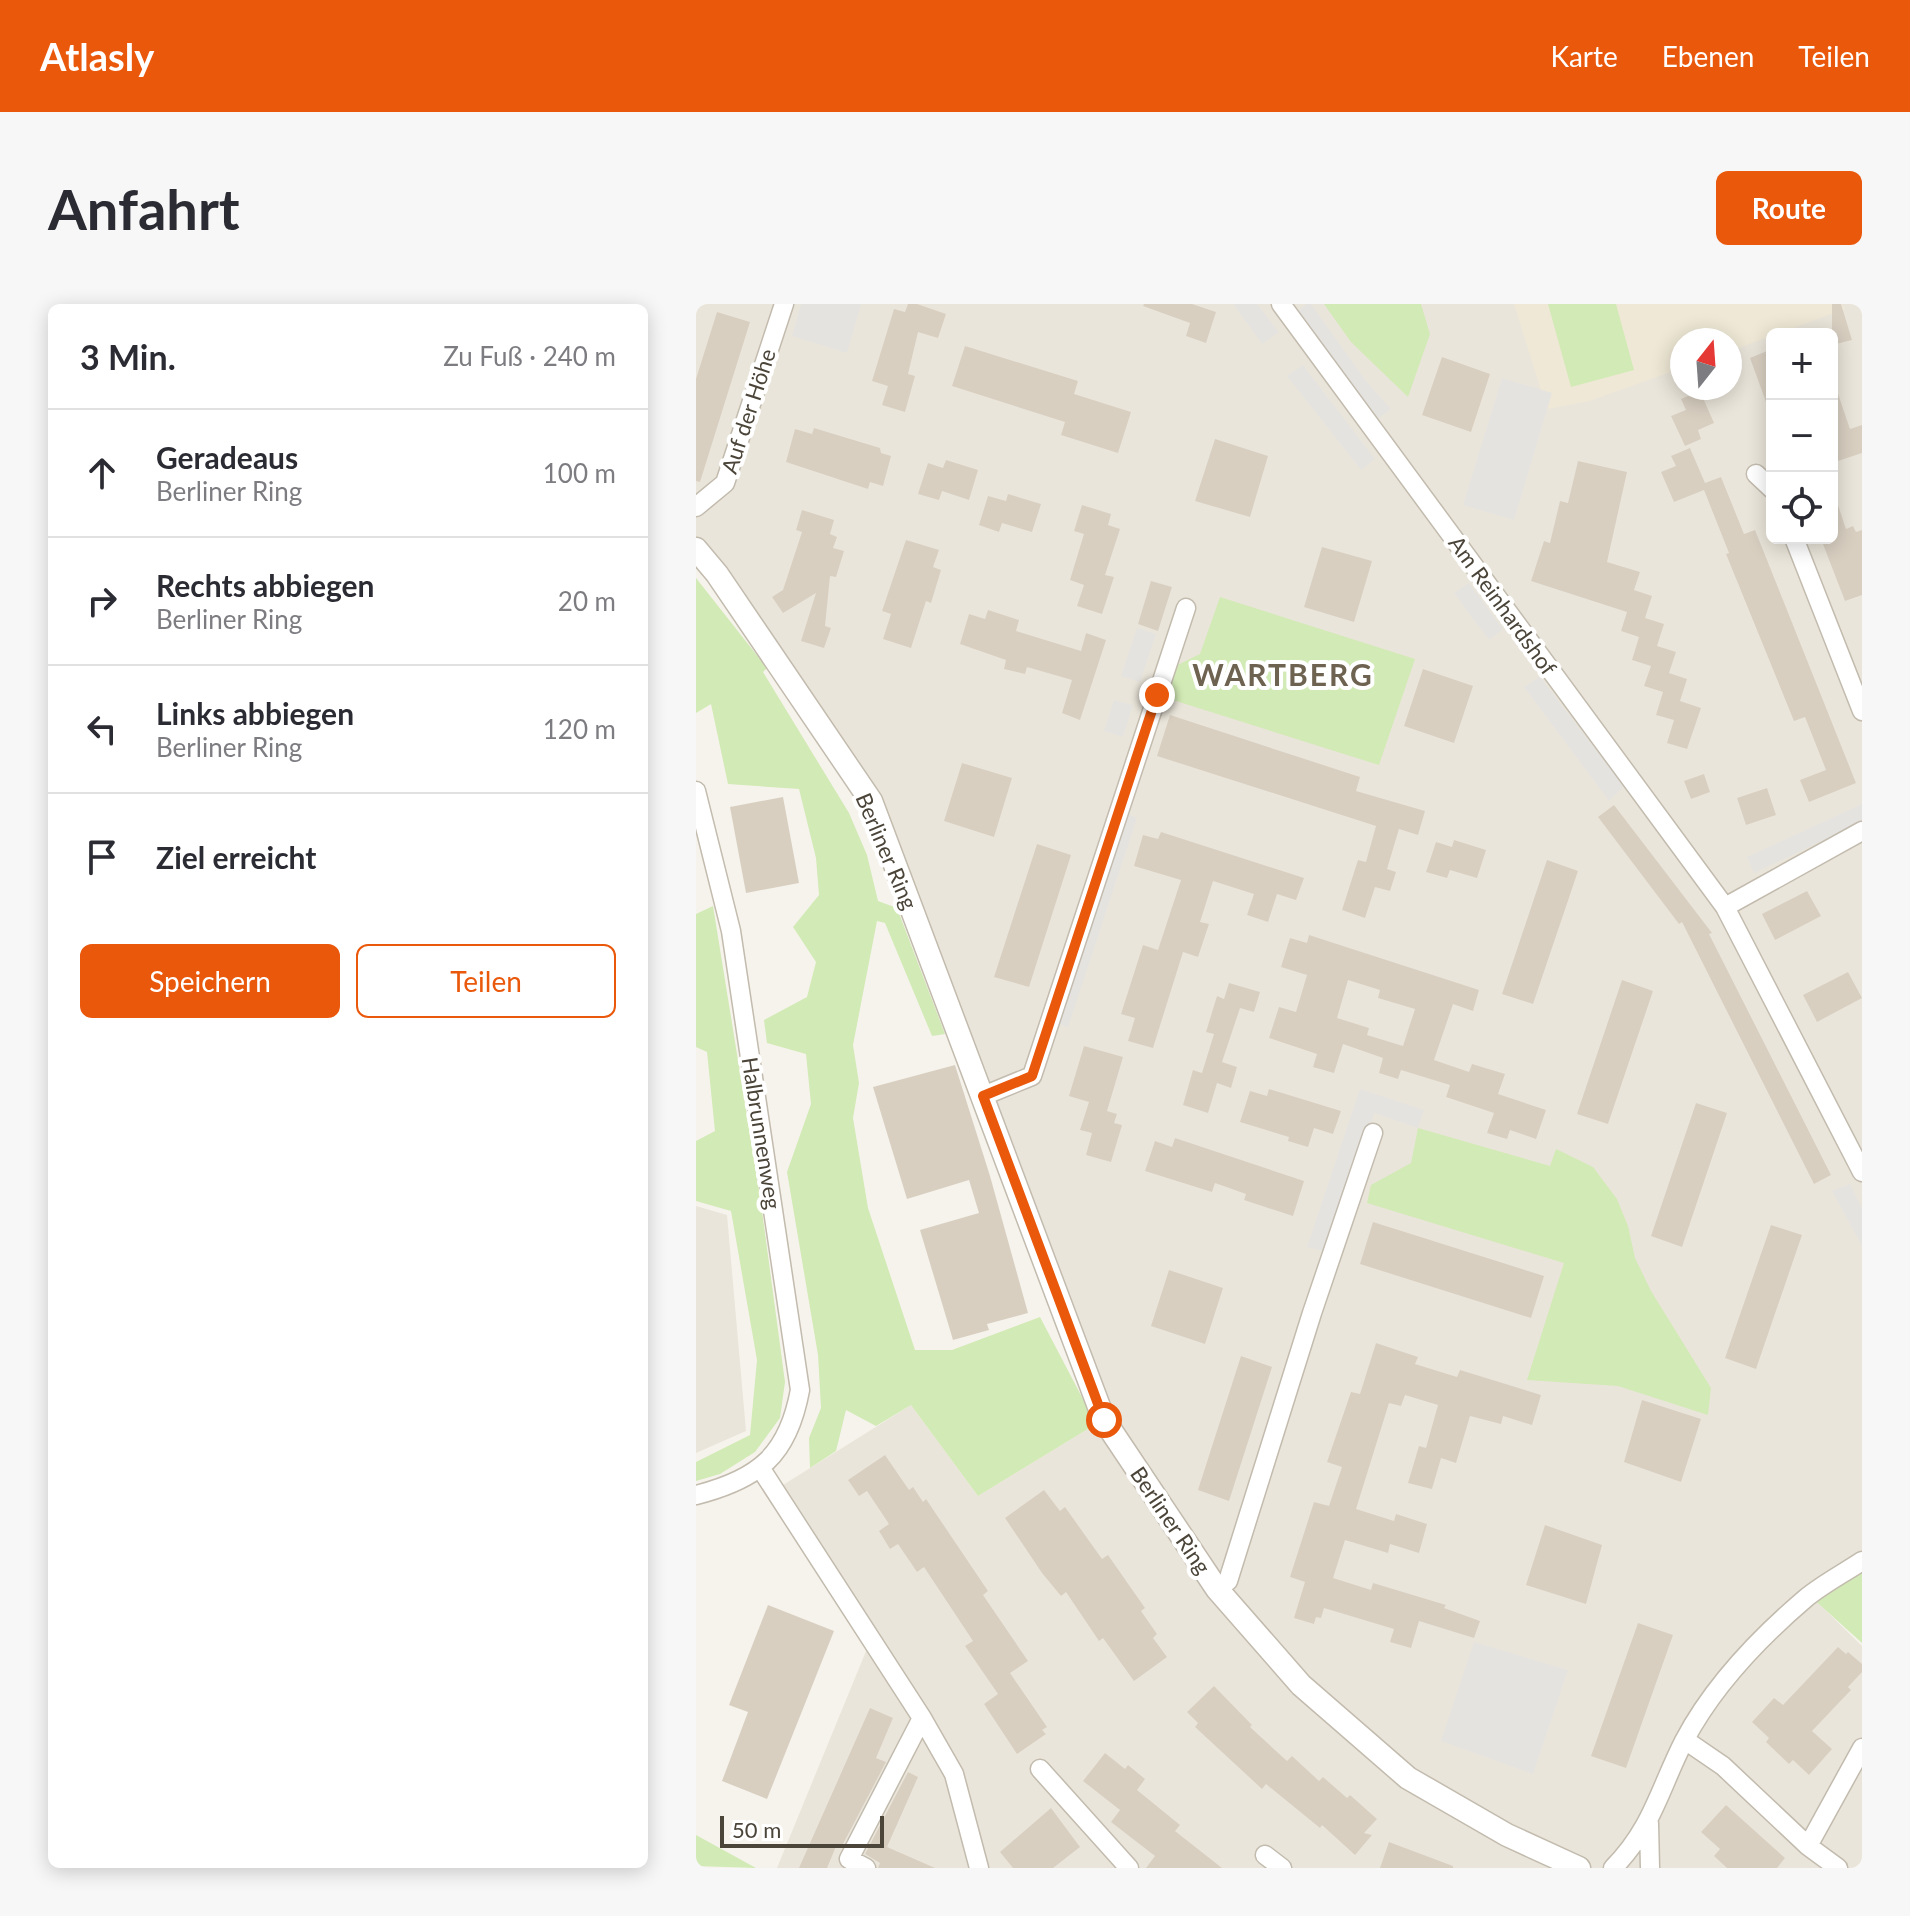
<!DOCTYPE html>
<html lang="de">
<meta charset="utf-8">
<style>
:root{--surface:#fff;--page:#f7f7f7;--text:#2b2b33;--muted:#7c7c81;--line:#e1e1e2;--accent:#ea580c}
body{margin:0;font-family:Lato,sans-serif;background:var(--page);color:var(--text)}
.controls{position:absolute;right:24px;top:24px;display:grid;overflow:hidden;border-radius:12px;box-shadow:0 4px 20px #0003}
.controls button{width:72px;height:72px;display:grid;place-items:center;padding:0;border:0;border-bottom:2px solid var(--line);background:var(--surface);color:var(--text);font:40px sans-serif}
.compass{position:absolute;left:974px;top:24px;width:72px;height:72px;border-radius:50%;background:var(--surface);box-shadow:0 4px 20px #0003;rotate:17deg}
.scale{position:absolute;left:24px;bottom:20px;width:164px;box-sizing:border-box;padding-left:8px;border:4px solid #4b4439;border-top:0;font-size:22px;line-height:28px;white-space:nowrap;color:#4b4439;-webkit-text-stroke:6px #fff;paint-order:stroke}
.stop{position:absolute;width:24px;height:24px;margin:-18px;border:6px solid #ea580c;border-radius:50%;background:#fff}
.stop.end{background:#ea580c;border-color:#fff;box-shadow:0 2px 8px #0008}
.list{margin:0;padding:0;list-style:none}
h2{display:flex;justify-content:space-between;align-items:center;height:104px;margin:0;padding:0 32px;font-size:34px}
h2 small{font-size:26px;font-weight:400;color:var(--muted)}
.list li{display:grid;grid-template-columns:52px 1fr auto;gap:24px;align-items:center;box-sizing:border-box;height:128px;padding:0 32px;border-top:2px solid var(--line)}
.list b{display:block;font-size:30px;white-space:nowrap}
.list p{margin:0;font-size:26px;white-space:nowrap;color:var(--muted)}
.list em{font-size:26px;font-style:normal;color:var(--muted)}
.actions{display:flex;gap:16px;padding:24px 32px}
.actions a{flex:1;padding:18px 0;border:2px solid var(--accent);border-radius:12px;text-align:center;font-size:28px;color:var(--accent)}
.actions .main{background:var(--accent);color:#fff}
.icon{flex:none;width:44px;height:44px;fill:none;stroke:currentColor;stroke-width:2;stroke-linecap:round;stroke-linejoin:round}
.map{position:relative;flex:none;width:1166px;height:1564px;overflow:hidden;border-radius:12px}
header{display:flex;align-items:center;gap:48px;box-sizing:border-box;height:112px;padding:0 40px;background:var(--accent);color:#fff}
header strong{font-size:38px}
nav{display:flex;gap:44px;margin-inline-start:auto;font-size:28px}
.intro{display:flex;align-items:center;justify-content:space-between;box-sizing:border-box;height:192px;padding:0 48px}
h1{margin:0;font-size:56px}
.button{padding:20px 36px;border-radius:12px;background:var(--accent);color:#fff;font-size:28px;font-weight:700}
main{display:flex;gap:48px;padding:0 48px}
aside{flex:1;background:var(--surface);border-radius:12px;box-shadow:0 4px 20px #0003}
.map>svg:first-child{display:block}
</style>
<header>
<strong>Atlasly</strong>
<nav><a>Karte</a><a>Ebenen</a><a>Teilen</a></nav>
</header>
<div class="intro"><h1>Anfahrt</h1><a class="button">Route</a></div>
<main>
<aside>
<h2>3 Min.<small>Zu Fuß · 240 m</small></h2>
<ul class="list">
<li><svg class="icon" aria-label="ahead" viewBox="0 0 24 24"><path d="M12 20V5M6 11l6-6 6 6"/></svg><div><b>Geradeaus</b><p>Berliner Ring</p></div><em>100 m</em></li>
<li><svg class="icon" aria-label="right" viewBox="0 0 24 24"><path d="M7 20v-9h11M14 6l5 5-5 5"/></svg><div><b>Rechts abbiegen</b><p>Berliner Ring</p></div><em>20 m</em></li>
<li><svg class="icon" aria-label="left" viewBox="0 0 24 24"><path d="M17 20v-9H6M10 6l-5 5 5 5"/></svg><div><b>Links abbiegen</b><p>Berliner Ring</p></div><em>120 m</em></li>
<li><svg class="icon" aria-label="arrive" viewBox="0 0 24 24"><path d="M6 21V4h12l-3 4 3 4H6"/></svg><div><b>Ziel erreicht</b></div></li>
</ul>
<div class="actions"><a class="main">Speichern</a><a>Teilen</a></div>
</aside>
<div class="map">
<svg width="1166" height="1564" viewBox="0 0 1166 1564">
<rect width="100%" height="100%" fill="#f6f3ec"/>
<path fill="#eae5da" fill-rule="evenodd" d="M0,0H1166V1256L1115,1292L1166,1342V1564H81L175,1335L87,1181L215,1101L282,1192L400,1120L175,497L0,245ZM1076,30H1136V234H1076ZM986,36H1034V84H986Z
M0,902L31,911L50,1127L0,1149Z"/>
<path fill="#efe8d6" d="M818,0H1146L1149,5L1034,47V36H986V64L893,97L851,105Z"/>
<path fill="#d2eab5" d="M628,0H725L734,30L712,93L655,38Z
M852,0H920L938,66L875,83Z
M0,274L71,364L67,368L153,509L171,551L182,597L201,604L249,730L236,732L189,619L181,617L157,741L163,779L157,814L172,904L219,1046H256L344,1013L400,1120L282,1192L215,1101L180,1122L150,1106L140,1147L114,1164L113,1134L125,1104L122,1051L91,868L115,800L110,750L71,739L68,716L111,693L120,658L97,623L123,591L120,554L103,485L32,480L15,400L0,409Z
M524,293L719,355L683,461L461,391L469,367L504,350Z
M17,602L64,892L89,1078L84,1114L59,1148L24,1170L0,1177V1158L54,1131L61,1056L35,907L0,897V837L19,827L11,748L0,743V610Z
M722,824L854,862L860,845L897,863L921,895L932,922L939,954L955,987L1015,1084L1012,1111L922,1082L831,1076L868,959L671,899L675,881L715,859Z
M1166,1257V1339L1114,1292Z
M0,1531L60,1564L0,1562Z"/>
<path fill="#e5e3e0" d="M105,0H165L151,49L96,32Z
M539,0H561L583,28L566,40L538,1Z
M611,0H615L671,78L695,105L679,117L597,10Z
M607,61L679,155L665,166L591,72Z
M806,74L856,89L818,216L767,201Z
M773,279L807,325L793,336L758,289Z
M441,324L460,330L444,378L425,372Z
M844,373L928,482L913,497L828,383Z
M418,396L437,401L427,433L408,427Z
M1166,500V518L1058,569L1051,553Z
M423,507L441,514L372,723L353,717Z
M664,785L728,806L722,824L678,809L636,949L611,943Z
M1154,880L1166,905V942L1136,887Z
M778,1338L872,1366L837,1470L745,1437Z"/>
<path fill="#d8cfc1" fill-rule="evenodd" d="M212,0H221L250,10L242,34L222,28L212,70L219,72L209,108L186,101L192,82L176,77L198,5L209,8Z
M448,0H496L520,8L510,39L490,32L494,19L447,2Z
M1136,0H1145L1156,36L1136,41Z
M21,8L54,18L4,178L0,177V75Z
M269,42L382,77L378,90L435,108L422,149L365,131L369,118L256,82Z
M1076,45V109H1074L1054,54Z
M746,53L794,70L775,128L726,111Z
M1139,81L1154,125L1166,121V149L1136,159V82Z
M1004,87L1018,119L1002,126L1005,135L989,142L975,112L990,106L985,95Z
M118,124L184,144L185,149L195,152L187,182L174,178L172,185L90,158L99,125L116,130Z
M519,135L572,152L554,213L499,197Z
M994,144L1009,179L1025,173L1048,230L1059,226L1160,479L1113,498L1104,476L1130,466L1109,413L1098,417L1030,250L1033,249L1008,186L978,198L965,168L980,162L975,152Z
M250,156L282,166L273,196L246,187L243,196L222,190L232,159L247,164Z
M882,157L931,168L911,258L944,268L938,286L956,292L949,314L968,320L961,342L980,348L973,369L991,375L984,397L1005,404L991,445L971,439L978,416L960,411L967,388L948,382L955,362L936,356L943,333L925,327L931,308L835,277L848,237L854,239L864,197L872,199Z
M312,190L345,200L336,228L306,219L303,228L283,221L292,192L310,197Z
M1136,192H1139L1150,225L1157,222L1160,228L1166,226V291L1149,297L1125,235L1136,234Z
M386,201L415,210L412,221L424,225L409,271L418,273L406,310L381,302L388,281L374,276L388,230L378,227Z
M106,206L138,216L134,230L141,233L137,244L148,247L140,273L134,272L129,322L135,324L128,344L105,337L120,289L87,309L76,293L87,286L106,228L100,226Z
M210,236L243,246L237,263L245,266L235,299L230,297L215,344L187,335L195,310L186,307Z
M626,243L676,257L658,318L608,303Z
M455,277L476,283L462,327L442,320Z
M292,306L323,316L320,327L385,347L390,329L410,336L384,416L366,409L376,376L331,363L329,370L308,365L310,356L264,340L273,310L289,315Z
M727,365L777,382L758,439L708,422Z
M474,411L664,473L660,487L729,507L722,531L703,525L691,565L700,568L694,587L679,583L669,614L646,606L662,556L670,558L680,522L461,452Z
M266,459L316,474L298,533L248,517Z
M1008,470L1014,488L995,495L988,477Z
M1071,484L1080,511L1050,521L1041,494Z
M87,493L103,579L50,589L34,503Z
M918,501L1016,629L1013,630L1135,871L1118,880L986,618L983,620L902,513Z
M465,528L608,574L600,596L581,590L572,618L551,611L558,590L517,577L504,618L513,620L502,653L487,648L457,744L432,737L439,714L425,710L447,641L462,646L485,576L438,562L447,531L462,535Z
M758,536L790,546L781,574L754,566L751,574L730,568L740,538L756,543Z
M341,540L375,551L333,683L298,673Z
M851,556L882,567L837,700L806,690Z
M1111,587L1125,612L1079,636L1066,610Z
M613,631L783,686L777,707L757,700L738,756L773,768L776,760L809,770L802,790L850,806L840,835L814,826L811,835L791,829L798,809L750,793L754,781L705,766L702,775L683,769L687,754L647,740L638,769L617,763L621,750L573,734L583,703L600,708L611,671L585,663L594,634L611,639ZM652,676L684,686L682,694L719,705L707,742L671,731L673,724L641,714Z
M1152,668L1166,694L1121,718L1107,691Z
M926,676L957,687L912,820L881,810Z
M533,679L564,688L558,708L544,704L526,758L541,763L535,784L521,779L512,809L487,801L497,766L506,769L518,730L510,728L521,692L528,695Z
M388,742L427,753L411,807L421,810L418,819L426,821L415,858L390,851L396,829L384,826L393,798L373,792Z
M259,761L294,872L332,1009L291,1020L293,1026L257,1036L224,926L283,909L273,876L211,895L177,783Z
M573,785L645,807L637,830L618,824L612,843L592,837L593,833L544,818L554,787L571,792Z
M1000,799L1031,809L986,943L955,932Z
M479,834L608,877L597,912L548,896L550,890L519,879L516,888L449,867L459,837L476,843Z
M677,918L848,972L835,1014L664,960Z
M1075,921L1106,931L1060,1065L1029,1054Z
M473,966L527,984L509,1040L455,1022Z
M680,1039L722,1053L719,1060L761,1073L764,1066L845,1091L836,1121L807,1112L805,1120L774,1112L760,1159L745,1154L736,1185L712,1179L723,1142L730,1144L742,1101L709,1091L705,1102L693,1099L660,1205L698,1217L700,1210L731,1220L723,1249L694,1240L692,1249L649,1236L637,1274L675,1286L677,1279L750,1301L748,1304L784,1317L778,1334L723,1317L715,1344L694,1338L698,1325L628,1304L625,1314L620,1313L618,1320L598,1314L609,1278L594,1273L618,1198L633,1202L646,1163L631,1158L655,1088L664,1090Z
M545,1052L576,1063L533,1197L502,1186Z
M946,1096L1005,1115L985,1178L928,1158Z
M189,1151L213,1186L217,1183L227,1198L230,1195L292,1287L287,1291L332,1357L314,1369L351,1423L346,1426L350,1430L321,1450L288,1400L302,1390L269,1342L277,1337L228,1263L221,1268L202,1240L194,1245L183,1227L193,1220L171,1187L163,1192L152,1176Z
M348,1186L364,1207L369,1203L406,1255L412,1251L449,1304L445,1307L461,1330L457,1334L471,1353L438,1377L407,1334L403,1337L370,1288L365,1292L346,1269L309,1214Z
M849,1221L906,1241L890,1300L830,1281Z
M72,1301L138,1327L71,1495L26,1477L52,1408L33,1401Z
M942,1319L977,1331L930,1464L895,1452Z
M1142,1343L1150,1350L1152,1348L1166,1360V1368L1152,1383L1155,1386L1116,1427L1136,1445L1113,1471L1097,1456L1093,1460L1070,1438L1073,1434L1056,1418L1078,1394L1087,1401Z
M518,1382L556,1421L554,1423L591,1457L596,1452L623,1477L627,1473L651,1494L654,1491L681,1515L668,1529L676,1531L659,1551L626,1521L624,1524L570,1480L566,1485L499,1423L502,1419L491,1408Z
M174,1404L197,1414L180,1454L190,1458L146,1542L141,1540L131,1564H103Z
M409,1449L429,1465L432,1461L449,1475L441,1486L484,1521L479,1527L526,1564H450L459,1552L415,1518L424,1506L387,1477Z
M212,1468L222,1473L191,1543L239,1564H182L184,1559L169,1550Z
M1030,1501L1089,1554L1081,1564H1031L1018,1552L1024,1545L1005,1528Z
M355,1504L384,1543L357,1564H317L304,1548Z
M693,1538L757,1562V1564H684Z"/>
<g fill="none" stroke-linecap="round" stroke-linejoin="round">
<defs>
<path id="minor" d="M585,0L1029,603
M1060,170L1076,185
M0,203L29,179L88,0
M1098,234L1166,407
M0,487L35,627L104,1086C92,1151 63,1175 0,1191
M1166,527L1029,603L1166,868
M287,792L336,772L490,304
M65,1165L226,1414L258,1470L283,1564
M521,1285L532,1277L616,1009L677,829
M989,1436L1027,1462L1112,1542L1142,1564
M344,1465L433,1564
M953,1519L954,1564
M1112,1542L1166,1444
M569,1551L586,1564
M170,1564L153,1555L226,1414
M917,1564C956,1525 964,1484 988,1437C1017,1382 1063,1334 1110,1294C1127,1280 1148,1269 1166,1257"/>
<path id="tertiary" d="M0,245L21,270L175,497L408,1116L521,1285L605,1381L712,1474L811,1531L883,1564"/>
</defs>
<use href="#minor" stroke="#c2bbae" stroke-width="21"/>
<use href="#tertiary" stroke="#c2bbae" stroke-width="25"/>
<use href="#minor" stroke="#fff" stroke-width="18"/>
<use href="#tertiary" stroke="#fff" stroke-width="22"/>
</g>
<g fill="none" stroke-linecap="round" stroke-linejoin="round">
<path stroke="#ea580c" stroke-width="10" d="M408,1116L287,792L336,772L461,391"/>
</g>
<g text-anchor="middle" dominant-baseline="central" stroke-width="8" stroke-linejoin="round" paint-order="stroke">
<g font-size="22" fill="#4b4439" stroke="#fff">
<text transform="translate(52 107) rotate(-72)">Auf der Höhe</text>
<text transform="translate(807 301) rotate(54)">Am Reinhardshof</text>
<text transform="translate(191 547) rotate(67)">Berliner Ring</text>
<text transform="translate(66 829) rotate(81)">Halbrunnenweg</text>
<text transform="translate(475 1216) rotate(56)">Berliner Ring</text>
</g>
<g font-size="30" font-weight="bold" letter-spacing="2" fill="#6e6250" stroke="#fff">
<text x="587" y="370">WARTBERG</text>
</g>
</g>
</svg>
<div class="controls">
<button>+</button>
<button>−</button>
<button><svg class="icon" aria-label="locate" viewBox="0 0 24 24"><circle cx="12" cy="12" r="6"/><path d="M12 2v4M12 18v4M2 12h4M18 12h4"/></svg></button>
</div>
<svg class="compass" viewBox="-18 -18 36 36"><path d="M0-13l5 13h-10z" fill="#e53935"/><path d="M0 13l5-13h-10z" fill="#7c7c81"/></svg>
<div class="scale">50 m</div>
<div class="stop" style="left:408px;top:1116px"></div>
<div class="stop end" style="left:461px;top:391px"></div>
</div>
</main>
